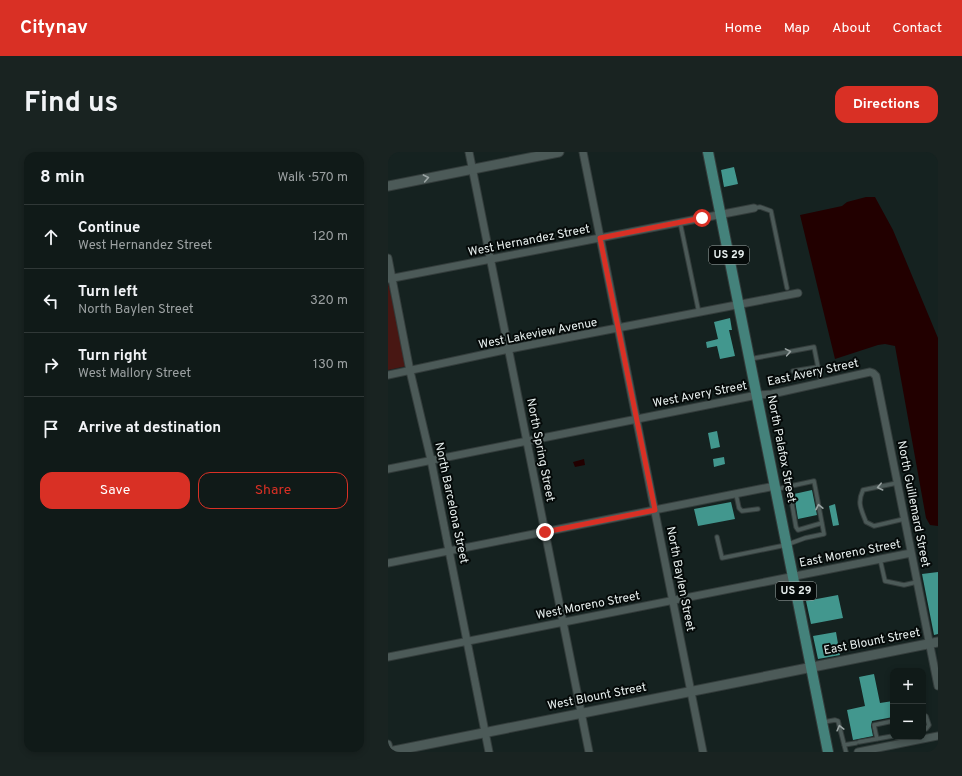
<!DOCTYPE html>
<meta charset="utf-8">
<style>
:root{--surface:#101a18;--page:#192321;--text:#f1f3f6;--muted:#9ca1a2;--line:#303837;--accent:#d93025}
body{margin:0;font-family:Overpass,sans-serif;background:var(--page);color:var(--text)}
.controls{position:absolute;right:12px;bottom:12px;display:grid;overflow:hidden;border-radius:8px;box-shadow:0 2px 6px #0003}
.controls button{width:36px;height:36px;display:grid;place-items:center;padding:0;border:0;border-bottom:1px solid var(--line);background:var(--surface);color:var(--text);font:20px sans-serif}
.stop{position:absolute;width:12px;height:12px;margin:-9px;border:3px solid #d93025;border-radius:50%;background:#fff}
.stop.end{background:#d93025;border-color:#fff;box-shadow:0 1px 4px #0008}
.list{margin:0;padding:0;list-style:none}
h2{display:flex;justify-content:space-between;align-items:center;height:52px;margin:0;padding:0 16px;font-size:17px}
h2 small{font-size:13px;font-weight:400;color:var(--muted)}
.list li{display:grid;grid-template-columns:26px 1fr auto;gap:12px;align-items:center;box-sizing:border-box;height:64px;padding:0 16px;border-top:1px solid var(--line)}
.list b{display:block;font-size:15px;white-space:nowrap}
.list p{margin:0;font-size:13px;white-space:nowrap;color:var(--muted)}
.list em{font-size:13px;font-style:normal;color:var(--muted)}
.actions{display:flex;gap:8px;padding:12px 16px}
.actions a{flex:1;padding:9px 0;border:1px solid var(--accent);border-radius:12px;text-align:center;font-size:14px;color:var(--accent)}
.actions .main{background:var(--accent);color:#fff}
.icon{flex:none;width:22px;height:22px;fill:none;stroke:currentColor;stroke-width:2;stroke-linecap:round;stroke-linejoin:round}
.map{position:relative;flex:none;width:550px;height:600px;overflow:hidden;border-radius:12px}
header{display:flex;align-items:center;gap:24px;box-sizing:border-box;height:56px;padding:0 20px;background:var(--accent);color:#fff}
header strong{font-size:19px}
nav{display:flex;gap:22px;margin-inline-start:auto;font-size:14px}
.intro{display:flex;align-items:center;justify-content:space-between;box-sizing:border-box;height:96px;padding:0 24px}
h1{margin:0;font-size:28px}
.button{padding:10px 18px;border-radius:12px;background:var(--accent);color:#fff;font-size:14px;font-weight:700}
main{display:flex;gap:24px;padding:0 24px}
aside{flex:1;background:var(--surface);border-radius:12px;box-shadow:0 2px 6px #0003}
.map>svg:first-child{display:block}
</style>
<header>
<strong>Citynav</strong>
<nav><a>Home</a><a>Map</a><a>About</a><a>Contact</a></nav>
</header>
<div class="intro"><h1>Find us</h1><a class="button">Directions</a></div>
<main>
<aside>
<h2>8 min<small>Walk · 570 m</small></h2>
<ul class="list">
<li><svg class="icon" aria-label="ahead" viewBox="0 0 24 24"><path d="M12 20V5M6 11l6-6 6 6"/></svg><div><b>Continue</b><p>West Hernandez Street</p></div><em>120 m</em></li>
<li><svg class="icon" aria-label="left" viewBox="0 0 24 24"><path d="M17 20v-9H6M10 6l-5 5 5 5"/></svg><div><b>Turn left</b><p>North Baylen Street</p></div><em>320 m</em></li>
<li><svg class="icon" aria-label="right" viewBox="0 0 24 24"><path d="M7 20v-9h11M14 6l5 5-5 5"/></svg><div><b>Turn right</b><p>West Mallory Street</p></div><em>130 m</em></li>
<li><svg class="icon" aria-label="arrive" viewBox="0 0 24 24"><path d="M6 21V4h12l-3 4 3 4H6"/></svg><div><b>Arrive at destination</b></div></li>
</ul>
<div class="actions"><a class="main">Save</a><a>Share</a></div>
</aside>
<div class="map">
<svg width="550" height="600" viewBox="0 0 550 600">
<rect width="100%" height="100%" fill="#152220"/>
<path fill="#481713" d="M0,131L19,214L0,218Z"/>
<path fill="#200" d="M478,45H487L505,78L550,186V374L542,373L538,366L507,194L497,192L490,193L447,207L412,63L454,54L459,50Z
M196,307L197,313L187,315L185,310Z"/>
<path fill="#42978e" d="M346,15L350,32L336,35L333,18Z
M342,166L344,178H341L347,204L332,207L329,194L319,196L318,190L330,187L326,170Z
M329,279L332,295L323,297L320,281Z
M336,305L337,312L326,315L325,307Z
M424,338L429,363L410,367L406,342Z
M343,350L347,367L310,374L306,357Z
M447,352L451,373L445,374L441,354Z
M550,420V482L546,483L534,422Z
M450,443L455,466L423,472L418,449Z
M448,480L452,503L430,507L425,484Z
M486,522L492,551L505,549V565L484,569L483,574L485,584L465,588L459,558L477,554L471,525Z"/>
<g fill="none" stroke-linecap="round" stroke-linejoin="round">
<defs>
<path id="lane" d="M366,56L372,55L383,59L399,136
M292,70L311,161
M362,207L426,195L433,230
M405,219L430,215
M509,331L475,338C469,351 473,357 478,370L486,374L516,367
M401,335L408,375L410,378L434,371
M348,342L351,356L354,359L370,357
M329,385L334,406L398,393L417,386L436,382L426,329L389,337
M492,407L497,429L516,433L529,430
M535,563L538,564L541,573L538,577L535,578
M436,570L447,568L450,569L458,600
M489,587L486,573L505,569
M471,590L505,584
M456,593L468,591"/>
<path id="street" d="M81,0L201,600
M195,0L315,600
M0,106L22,219L43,308L101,600
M0,127L366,56
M0,223L121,197L410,141
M0,317L369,243L384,242L482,220L485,221L488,224L550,534
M0,411L387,334
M0,505L523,401
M0,592L2,600
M470,600L550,584"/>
<path id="secondary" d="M0,34L171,0
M0,600L550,490"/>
<path id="primary" d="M320,0L440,600"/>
</defs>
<use href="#lane" stroke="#343d3c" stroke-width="5.5"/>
<use href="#street" stroke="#343d3c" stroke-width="9"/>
<use href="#secondary" stroke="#343d3c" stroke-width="11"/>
<use href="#primary" stroke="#343d3c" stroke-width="12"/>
<use href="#lane" stroke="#4c5a58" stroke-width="3.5"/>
<use href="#street" stroke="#4c5a58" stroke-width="7"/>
<use href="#secondary" stroke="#4c5a58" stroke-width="9"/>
<use href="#primary" stroke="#44827b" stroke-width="10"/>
</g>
<defs><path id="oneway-chevron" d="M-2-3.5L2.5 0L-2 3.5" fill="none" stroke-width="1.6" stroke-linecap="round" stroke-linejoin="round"/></defs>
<g stroke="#9aa4a3">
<use href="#oneway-chevron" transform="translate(38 26) rotate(-11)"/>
<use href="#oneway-chevron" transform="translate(400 200) rotate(-10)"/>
<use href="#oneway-chevron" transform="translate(492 335) rotate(167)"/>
<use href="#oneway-chevron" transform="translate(431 355) rotate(-102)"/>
<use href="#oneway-chevron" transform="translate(452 576) rotate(-104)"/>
</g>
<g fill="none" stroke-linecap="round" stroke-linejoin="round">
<path stroke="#d93025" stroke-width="5" d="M157,380L267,358L212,86L314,66"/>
</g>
<g text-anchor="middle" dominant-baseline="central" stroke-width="4" stroke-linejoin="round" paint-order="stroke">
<g fill="#050a09" stroke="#a3aaa9" stroke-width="1">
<rect x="321" y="94" width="40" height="18" rx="3"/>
<rect x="388" y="430" width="40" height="18" rx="3"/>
</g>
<g font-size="11" font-weight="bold" fill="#e7efee">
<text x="341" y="103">US 29</text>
<text x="408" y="439">US 29</text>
</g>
<g font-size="12" fill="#e7efee" stroke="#050a09">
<text transform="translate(141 89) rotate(-11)">West Hernandez Street</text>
<text transform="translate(150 182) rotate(-11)">West Lakeview Avenue</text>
<text transform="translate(425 221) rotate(-12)">East Avery Street</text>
<text transform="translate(312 243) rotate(-11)">West Avery Street</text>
<text transform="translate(393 297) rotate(79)">North Palafox Street</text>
<text transform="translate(152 298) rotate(79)">North Spring Street</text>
<text transform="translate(63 351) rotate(78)">North Barcelona Street</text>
<text transform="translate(525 352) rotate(79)">North Guillemard Street</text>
<text transform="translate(462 402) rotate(-11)">East Moreno Street</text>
<text transform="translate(292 427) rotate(79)">North Baylen Street</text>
<text transform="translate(200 454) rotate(-11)">West Moreno Street</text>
<text transform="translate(484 490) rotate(-11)">East Blount Street</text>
<text transform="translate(209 545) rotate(-11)">West Blount Street</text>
</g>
</g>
</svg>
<div class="controls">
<button>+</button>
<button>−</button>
</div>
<div class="stop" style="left:314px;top:66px"></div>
<div class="stop end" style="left:157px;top:380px"></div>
</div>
</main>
